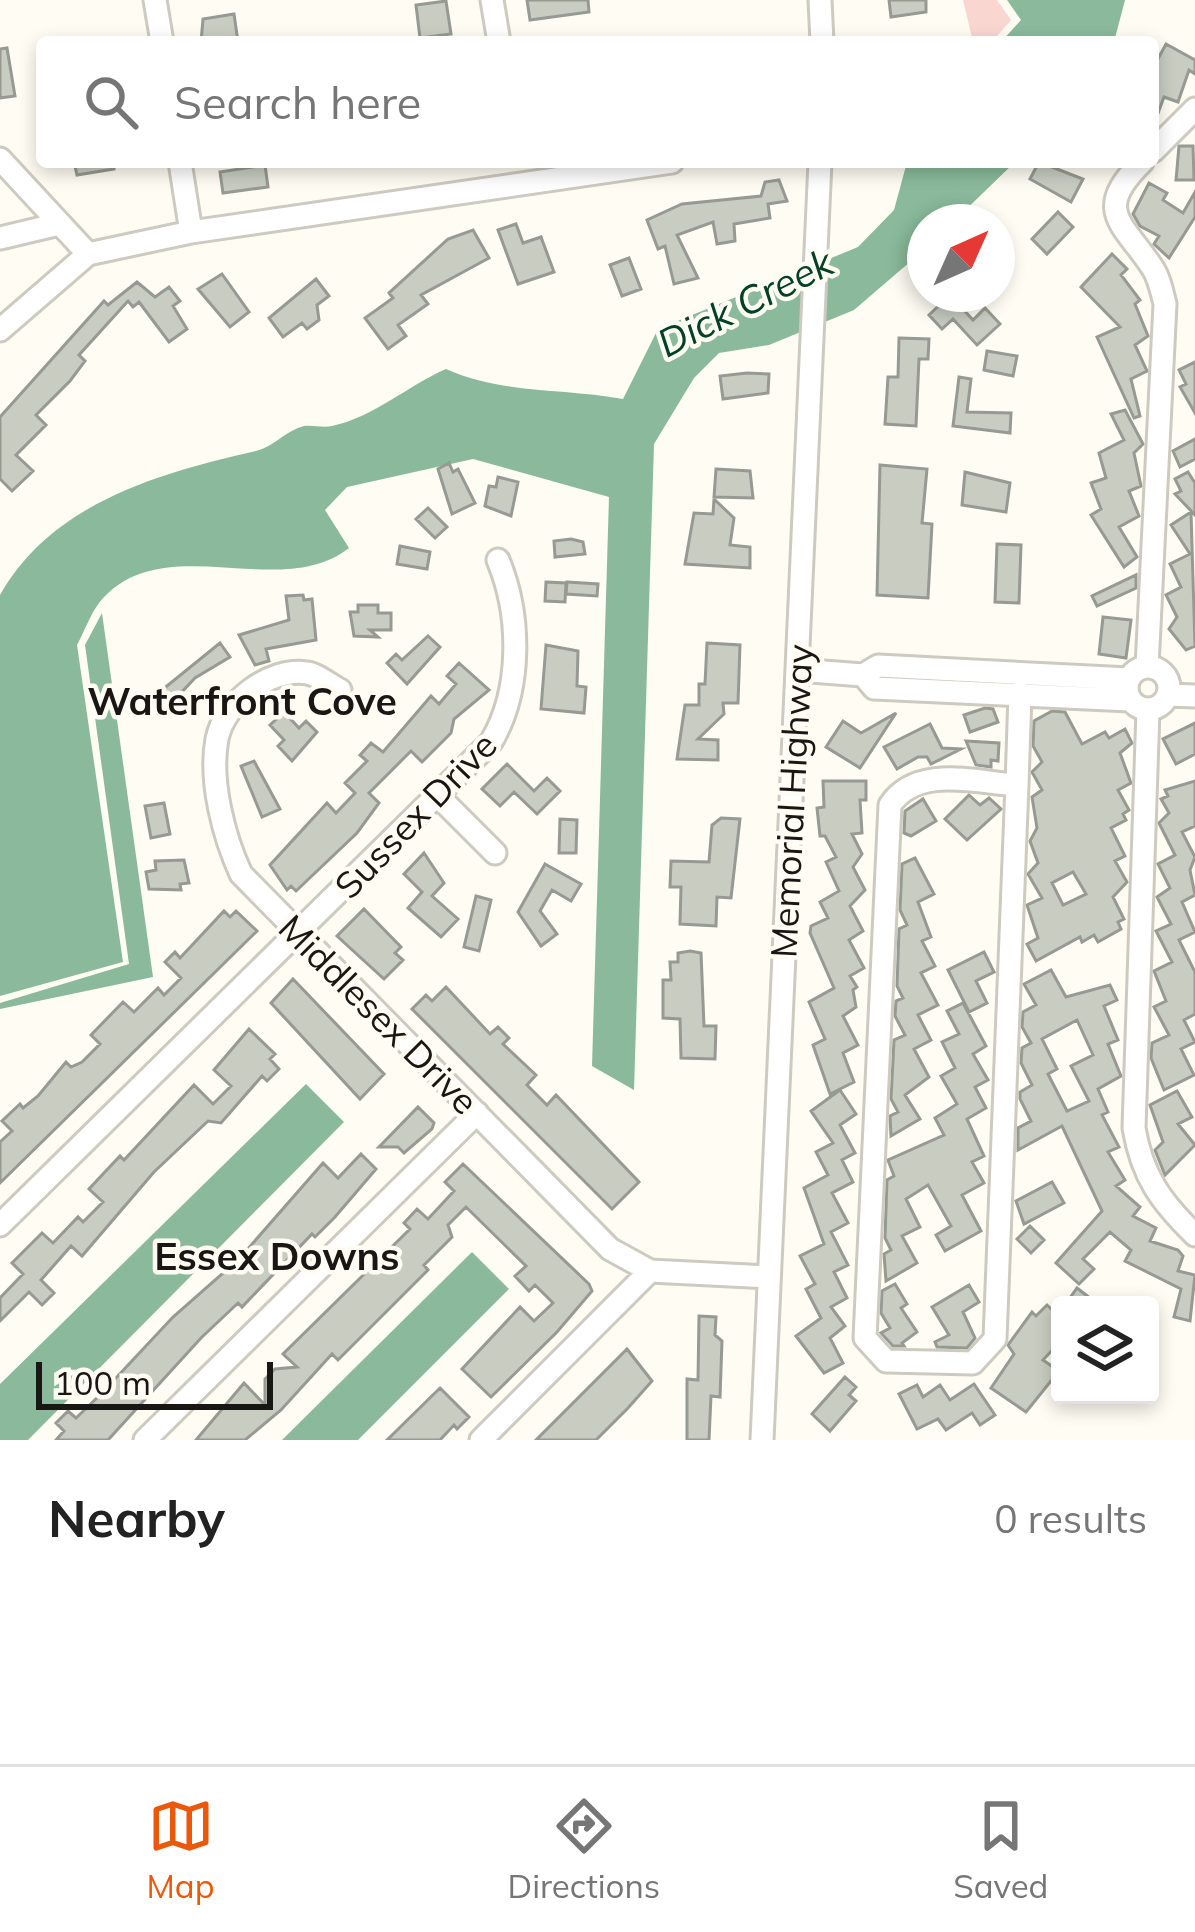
<!DOCTYPE html>
<style>
:root{--surface:#fff;--page:#f2f2f2;--text:#222;--muted:#767676;--line:#e0e0e0;--accent:#ea580c}
body{margin:0;font-family:Mulish,sans-serif;background:var(--page);color:var(--text)}
.controls{position:absolute;right:36px;bottom:36px;display:grid;overflow:hidden;border-radius:12px;box-shadow:0 6px 18px #0003}
.controls button{width:108px;height:108px;display:grid;place-items:center;padding:0;border:0;border-bottom:3px solid var(--line);background:var(--surface);color:var(--text);font:60px sans-serif}
.compass{position:absolute;left:907px;top:204px;width:108px;height:108px;border-radius:50%;background:var(--surface);box-shadow:0 6px 18px #0003;rotate:45deg}
.scale{position:absolute;left:36px;bottom:30px;width:237px;box-sizing:border-box;padding-left:12px;border:6px solid #181713;border-top:0;font-size:33px;line-height:42px;white-space:nowrap;color:#181713;-webkit-text-stroke:9px #fffcf3;paint-order:stroke}
.list{margin:0;padding:0;list-style:none}
h2{display:flex;justify-content:space-between;align-items:center;height:156px;margin:0;padding:0 48px;font-size:51px}
h2 small{font-size:39px;font-weight:400;color:var(--muted)}
.icon{flex:none;width:66px;height:66px;fill:none;stroke:currentColor;stroke-width:2;stroke-linecap:round;stroke-linejoin:round}
.map{position:relative;flex:none;width:1195px;height:1440px;overflow:hidden}
.search{position:absolute;background:var(--surface);box-shadow:0 6px 18px #0003;left:36px;right:36px;top:36px;height:132px;display:flex;align-items:center;gap:30px;box-sizing:border-box;padding:0 42px;border-radius:12px;color:var(--muted);font-size:45px}
.sheet{height:324px;background:var(--surface)}
nav{display:flex;justify-content:space-around;align-items:center;box-sizing:border-box;height:168px;border-top:3px solid var(--line);background:var(--surface);font-size:33px;color:var(--muted)}
nav a{display:grid;justify-items:center;gap:6px}
nav .on{color:var(--accent)}
.map>svg:first-child{display:block}
</style>
<div class="map">
<svg width="1195" height="1440" viewBox="0 0 1195 1440">
<rect width="100%" height="100%" fill="#fffcf3"/>
<path fill="#fad6d1" d="M963,0H997L1011,20L992,42H973Z"/>
<path fill="#8aba9b" d="M1007,0H1125L1114,42H1001L1021,20Z
M907,162H1015L953,222H925V249L854,310L769,345L719,353L694,378L654,444L634,1090L592,1066L609,497L473,459L347,487L325,510L349,548C279,603 161,526 99,603C90,615 84,632 77,645L123,962L0,996V595C52,503 159,473 256,451C273,447 287,430 304,426C313,425 323,428 332,426C374,417 407,386 446,369C501,394 563,388 623,399L658,329L858,247L894,210Z
M102,613L153,977L0,1009V1003L129,964L85,645Z
M306,1084L344,1122L28,1440H0V1384Z
M472,1252L509,1289L358,1440H282Z"/>
<path fill="#c8ccc1" stroke="#969a90" stroke-width="3" fill-rule="evenodd" d="M527,0H588L589,12L530,20Z
M889,0H926V12L891,17Z
M446,1L451,34L420,38L416,5Z
M234,14L238,42H201L203,19Z
M1166,44L1195,60V74L1189,70L1178,102L1164,97L1154,124L1153,68Z
M7,48L15,96L0,98V49Z
M1179,146H1193L1194,180H1176Z
M74,162H113L114,169L77,175Z
M1039,162L1083,179L1071,202L1030,179Z
M265,165L268,187L223,193L220,172Z
M779,180L787,201L768,204L770,218L734,224L735,241L717,244L713,222L677,235L698,278L674,284L665,246L658,249L647,220L682,204L761,196L765,182Z
M1149,183L1167,193L1163,200L1183,213L1195,192V217L1169,258L1154,244L1159,236L1140,226L1133,214Z
M1058,212L1073,227L1047,254L1032,239Z
M516,224L523,243L541,237L554,272L518,284L498,230Z
M473,230L489,258L421,295L428,304L398,325L406,336L388,349L365,318L393,298L389,293L448,239Z
M1112,254L1127,269L1121,275L1140,300L1135,304L1148,336L1135,345L1147,371L1131,379L1140,416L1134,418L1097,337L1120,327L1081,287Z
M629,258L641,289L622,296L610,265Z
M222,274L249,312L230,327L198,289Z
M316,279L329,296L317,305L319,320L307,329L302,323L283,337L269,318Z
M137,282L155,297L169,287L180,301L173,306L187,329L169,342L139,302L133,307L128,301L79,355L85,361L70,381L36,415L46,425L16,455L33,471L12,491L0,479V417L104,301L108,305Z
M950,295L973,320L985,308L1000,324L977,345L953,319L942,329L929,315Z
M899,338L929,339L928,359H919L916,426L885,424L888,377H898Z
M987,351L1017,356L1013,376L984,370Z
M1195,362V413L1180,387L1186,384L1179,370Z
M747,373L769,374L768,393L723,399L720,376Z
M959,377L971,379L967,412L1011,413L1010,433L953,426Z
M1125,410L1143,444L1134,453L1141,486L1129,491L1139,516L1119,527L1137,557L1124,567L1091,515L1101,509L1091,483L1106,478L1099,453L1124,440L1111,414Z
M1195,439V459L1180,467L1173,451Z
M449,463L453,472L458,469L475,503L452,514L438,469Z
M880,465L927,469L922,523L932,524L928,598L877,595Z
M716,469L750,471L753,498L714,497Z
M965,472L1010,483L1006,512L962,505Z
M1188,472L1195,483V515L1175,494L1181,491L1175,479Z
M498,477L518,482L511,516L485,506L489,486L496,487Z
M714,499L734,518L730,545L750,547V568L685,564L694,513L713,514Z
M428,508L447,527L435,538L416,519Z
M1191,512L1195,646L1186,650L1169,629L1177,617L1166,595L1181,587L1170,564L1190,554L1171,525Z
M571,539L583,542L585,554L555,557L554,541Z
M997,544L1021,545L1019,603L995,602Z
M400,546L430,552L427,569L397,564Z
M1136,575V588L1097,606L1092,596Z
M546,582L566,583L565,602L545,601Z
M567,582L598,584L597,596L566,594Z
M303,595L304,600L312,599L316,640L266,649L269,661L255,665L239,635L289,620L286,596Z
M358,605H378V613H391V630H370L378,637L354,636L350,612H358Z
M1103,617L1131,620L1126,658L1099,654Z
M428,636L440,647L407,684L387,663L396,654L402,660Z
M220,643L230,657L195,678L165,710L152,698Z
M707,643L740,645L738,703H723L724,714L698,739L718,740V760L677,759L685,705H699V684H705Z
M546,645L578,651L577,686L586,687L584,713L541,709Z
M459,663L489,690L454,719L451,733L422,762L411,751L369,793L379,803L357,833L296,891L291,886L287,890L270,865L327,803L336,813L355,793L345,783L367,761L360,755L371,743L383,752L431,696L439,704L456,684L447,676Z
M985,708L993,709L998,722L970,732L964,715Z
M1052,711L1065,712L1082,744L1105,732L1109,738L1125,729L1132,743L1120,753L1131,783L1118,790L1129,810L1123,814L1126,820L1111,828L1125,856L1115,861L1127,882L1113,897L1124,919L1118,922L1121,929L1098,942L1094,935L1082,942L1080,937L1036,961L1027,944L1038,938L1027,905L1042,898L1028,874L1038,863L1030,841L1037,828L1032,797L1042,790L1032,772L1042,762L1033,746L1034,721ZM1073,872L1086,894L1063,905L1052,883Z
M284,712L299,728L306,721L317,732L292,761L278,746L284,740L270,725Z
M896,713L860,768L826,747L843,721L861,733Z
M1195,723V754L1176,764L1163,739Z
M930,724L942,748L961,749L931,764L927,757H918L897,769L884,747Z
M966,741L999,743L998,761L991,760V767L976,765Z
M254,761L280,809L262,817L241,766Z
M507,764L534,791L547,778L560,791L537,814L514,792L500,806L482,789Z
M823,781H866V800H860L862,833L852,834L862,854L853,867L865,890L850,906L863,931L849,940L864,968L850,976L857,987L853,990L856,1007L843,1016L858,1045L843,1053L854,1082L830,1094L813,1045L825,1039L809,1002L834,988L810,933L811,926L828,918L820,902L839,891L826,862L836,857L825,836H820L817,808L824,807Z
M1195,781V826L1182,832L1195,857L1190,870L1195,895L1182,902L1195,932L1179,940L1195,972V1014L1184,1020L1195,1042L1181,1049L1194,1075L1164,1090L1151,1058L1152,1043L1169,1035L1154,1007L1166,1001L1154,971L1172,962L1156,931L1171,924L1157,897L1170,888L1158,864L1175,855L1159,823L1169,813L1161,799L1168,796L1165,790Z
M969,795L980,805L989,798L1001,809L967,840L945,819Z
M923,799L936,821L911,836L904,833L905,811Z
M164,803L170,834L151,838L145,806Z
M721,818L740,819L731,898L717,897L716,926L680,924L681,887H670L671,861L709,862L712,825Z
M560,819L577,820L576,853H559Z
M424,853L444,883L432,896L458,919L441,937L408,908L422,892L404,874Z
M915,858L934,894L918,902L931,937L922,941L935,966L921,973L938,1005L918,1015L931,1040L914,1049L929,1077L905,1095L920,1119L891,1136L890,1116L898,1112L891,1099L894,1040L905,1035L895,1016L896,1001L903,998L897,986L899,929L907,925L900,910L902,864Z
M184,860L189,883L180,884L181,890L149,889L146,872L156,870L155,861Z
M545,864L581,884L571,901L552,890L540,911L557,934L541,946L518,912Z
M476,896L491,900L479,951L464,947Z
M364,909L401,947L395,953L403,960L384,979L337,936Z
M224,911L230,917L236,911L257,931L0,1183V1142L12,1131L2,1121L20,1104L23,1108L38,1096L66,1062L71,1067L82,1062L100,1044L91,1035L123,1002L134,1012L158,988L164,995L181,978L165,962L175,952L180,958Z
M690,951L701,953L704,1026H716L715,1059L681,1058L680,1019L663,1018V980H671L670,962H678V953Z
M984,952L994,972L976,981L987,1003L969,1012L948,970Z
M1051,970L1066,997L1110,985L1117,1000L1104,1006L1118,1040L1108,1044L1121,1076L1098,1089L1108,1112L1102,1115L1119,1147L1108,1152L1125,1180L1116,1186L1140,1207L1133,1216L1156,1228L1150,1241L1178,1250L1183,1256L1178,1271L1195,1275L1190,1321L1174,1317L1181,1289L1125,1261L1131,1250L1110,1232L1083,1259L1094,1269L1079,1284L1056,1263L1102,1211L1062,1126L1018,1150V1128L1031,1121L1020,1099V1092L1032,1085L1021,1063L1022,1048L1031,1043L1022,1027L1023,1012L1036,1005L1024,984ZM1077,1020L1093,1055L1071,1066L1089,1101L1067,1111L1048,1074L1057,1069L1042,1039Z
M293,979L384,1074L360,1099L271,1003Z
M446,987L490,1034L498,1027L509,1038L503,1044L536,1075L527,1085L547,1105L556,1095L639,1182L612,1209L412,1009L426,995L432,1001Z
M963,1003L986,1046L973,1054L988,1080L975,1087L986,1108L967,1119L984,1156L972,1162L984,1183L962,1195L981,1231L945,1251L936,1235L951,1226L928,1185L906,1199L920,1227L902,1236L917,1263L886,1281L884,1254L891,1250L885,1238L887,1180L894,1176L888,1160L944,1135L935,1118L957,1104L941,1076L955,1068L942,1042L959,1034L947,1011Z
M249,1029L275,1054L270,1059L279,1069L267,1081L262,1076L221,1123L208,1121L154,1172L82,1256L71,1246L41,1280L54,1293L42,1305L29,1292L0,1321V1298L23,1274L12,1263L42,1233L53,1243L78,1217L83,1222L103,1202L89,1189L120,1156L124,1160L194,1085L213,1104L231,1086L214,1070Z
M840,1090L856,1114L840,1125L855,1153L842,1160L853,1182L832,1193L848,1223L831,1232L848,1265L834,1272L847,1298L831,1307L845,1326L830,1338L843,1363L824,1373L796,1336L821,1318L806,1289L815,1284L800,1256L824,1244L804,1188L828,1175L816,1152L833,1143L811,1111Z
M1177,1091L1192,1117L1178,1124L1195,1145L1165,1175L1155,1150L1163,1142L1150,1105Z
M418,1107L434,1123L432,1129L404,1153L398,1147H379Z
M361,1154L376,1169L335,1217L315,1237L312,1234L242,1307L238,1303L201,1338L108,1440H56L64,1431L56,1423L68,1411L76,1418L101,1394L173,1317L239,1259L323,1163L338,1178Z
M463,1164L589,1284L592,1291L557,1332L491,1397L462,1369L520,1307L534,1321L553,1303L535,1285L529,1291L515,1276L526,1266L466,1207L448,1225L452,1237L424,1265L428,1270L338,1360L332,1354L281,1410L245,1440H196L244,1383L265,1405V1379L275,1369L297,1367L283,1354L410,1229L404,1223L417,1209L428,1219L454,1191L445,1182Z
M1052,1182L1064,1203L1024,1224L1016,1201Z
M1030,1226L1044,1240L1031,1253L1017,1239Z
M895,1284L907,1304L901,1308L917,1332L902,1343L904,1346H893L881,1333L890,1328L881,1313L882,1291Z
M969,1285L979,1302L963,1312L975,1338L967,1348L937,1347L935,1342L949,1335L932,1307Z
M1077,1288L1099,1305H1065Z
M1047,1305L1060,1317V1342L1043,1360L1059,1371L1026,1412L991,1388L1014,1354L1008,1345L1032,1312L1036,1316Z
M699,1316L716,1317L715,1335L722,1341L720,1397L711,1396L709,1440H687V1379L698,1380Z
M627,1349L652,1381L628,1408L596,1440H536Z
M845,1377L856,1387L849,1395L856,1401L830,1431L812,1414Z
M974,1384L995,1415L980,1425L972,1413L946,1430L938,1419L917,1429L899,1394L917,1385L923,1397L940,1385L950,1400Z
M440,1388L469,1417L457,1429L454,1425L440,1440H387Z"/>
<g fill="none" stroke-linecap="round" stroke-linejoin="round">
<defs>
<path id="minor" d="M155,0L162,42
M492,0L499,42
M820,0L822,42
M1153,151L1195,109
M0,159L88,254
M180,162L191,232
M1142,162C1092,211 1123,223 1152,267C1159,277 1162,292 1165,304L1147,667
M0,238L59,224
M0,330L88,254L191,232L672,162
M1127 688a21 21 0 1 1 42 0a21 21 0 1 1-42 0Z
M797,670L863,675L878,666L1129,679
M863,675L874,688L1130,700
M340,690C330,685 317,674 307,673C269,667 224,703 217,739C209,781 224,837 241,874L610,1249L650,1271L769,1277
M1169,695L1195,696
M1148,710L1134,1128C1142,1176 1161,1202 1195,1235
M1017,785C974,782 917,765 890,805L865,1338L886,1361L973,1363L995,1339L1017,785L1020,693
M438,796L495,853
M0,1225L491,742C522,690 521,615 498,560
M145,1440L477,1113
M481,1440L650,1271
M762,1440L820,162"/>
</defs>
<use href="#minor" stroke="#cdcabf" stroke-width="27"/>
<use href="#minor" stroke="#fff" stroke-width="21"/>
</g>
<g text-anchor="middle" dominant-baseline="central" stroke-width="9" stroke-linejoin="round" paint-order="stroke">
<g font-size="36" fill="#181713" stroke="#fffcf3">
<text transform="translate(791 801) rotate(-87)">Memorial Highway</text>
<text transform="translate(415 815) rotate(-46)">Sussex Drive</text>
<text transform="translate(379 1014) rotate(45)">Middlesex Drive</text>
</g>
<g font-size="39" font-style="italic" fill="#024123" stroke="#fffcf3">
<text transform="translate(745 302) rotate(-27)">Dick Creek</text>
</g>
<g font-size="39" font-weight="bold" fill="#181713" stroke="#fffcf3">
<text x="242" y="700">Waterfront Cove</text>
<text x="277" y="1255">Essex Downs</text>
</g>
</g>
</svg>
<div class="controls">
<button><svg class="icon" aria-label="layers" viewBox="0 0 24 24"><path d="M12 4l9 5-9 5-9-5zM3 14l9 5 9-5"/></svg></button>
</div>
<svg class="compass" viewBox="-18 -18 36 36"><path d="M0-13l5 13h-10z" fill="#e53935"/><path d="M0 13l5-13h-10z" fill="#767676"/></svg>
<div class="scale">100 m</div>
<div class="search"><svg class="icon" aria-label="search" viewBox="0 0 24 24"><circle cx="10" cy="10" r="6"/><path d="M15 15l6 6"/></svg>Search here</div>
</div>
<section class="sheet">
<h2>Nearby<small>0 results</small></h2>
<ul class="list">
</ul>
</section>
<nav>
<a class="on"><svg class="icon" aria-label="map" viewBox="0 0 24 24"><path d="M3 6l6-2 6 2 6-2v14l-6 2-6-2-6 2zM9 4v14M15 6v14"/></svg>Map</a>
<a><svg class="icon" aria-label="directions" viewBox="0 0 24 24"><path d="M12 3l9 9-9 9-9-9zM9 14v-3h6M13 9l2 2-2 2"/></svg>Directions</a>
<a><svg class="icon" aria-label="saved" viewBox="0 0 24 24"><path d="M7 4h10v16l-5-4-5 4z"/></svg>Saved</a>
</nav>
